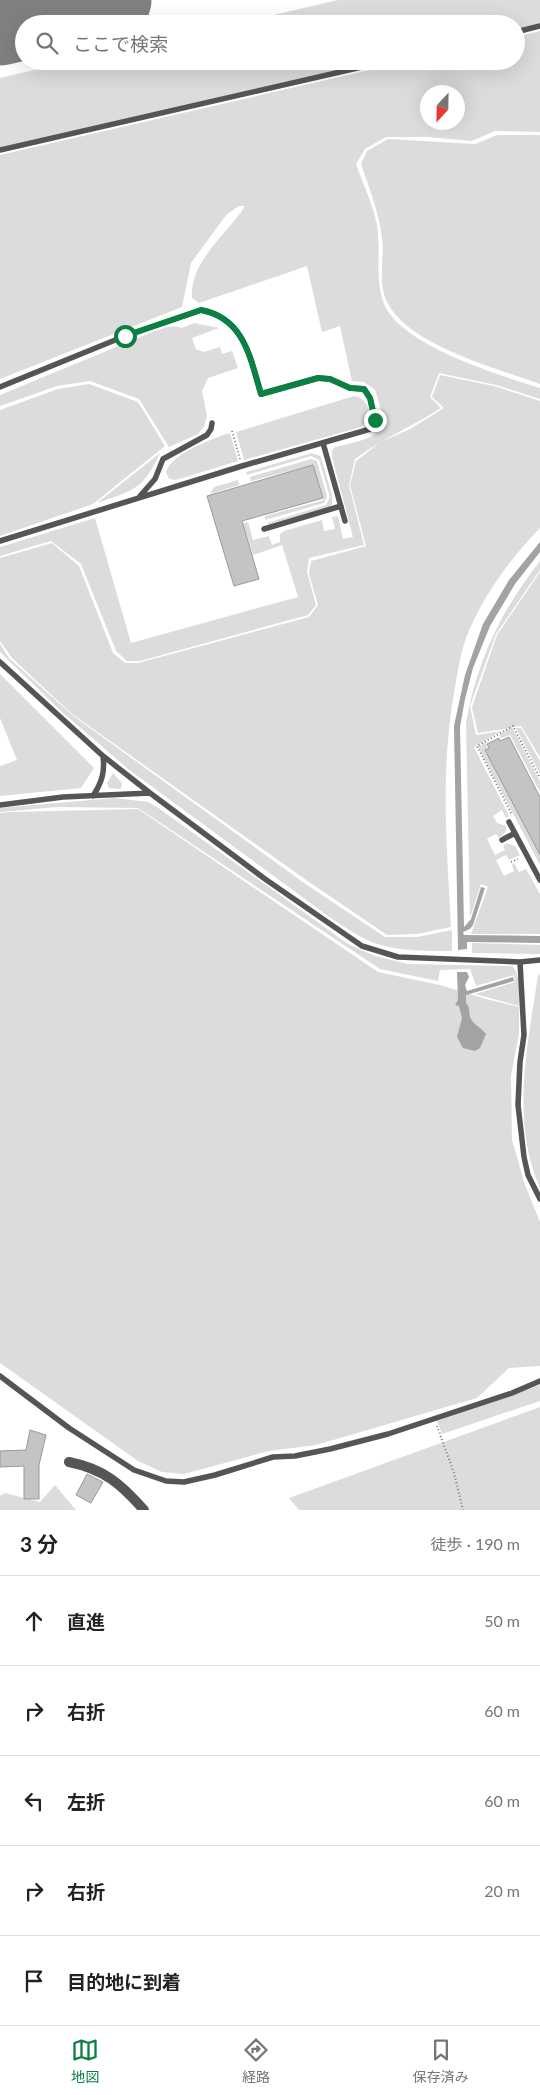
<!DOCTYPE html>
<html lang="ja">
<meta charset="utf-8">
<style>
:root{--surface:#fff;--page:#f6f6f6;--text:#222;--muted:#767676;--line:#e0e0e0;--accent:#0b8043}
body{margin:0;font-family:Lato,"Noto Sans JP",sans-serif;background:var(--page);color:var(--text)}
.compass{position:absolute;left:420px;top:85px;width:45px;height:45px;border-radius:50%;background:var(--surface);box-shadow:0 5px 20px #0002;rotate:202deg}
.stop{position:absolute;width:15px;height:15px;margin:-11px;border:4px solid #0b8043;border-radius:50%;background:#fff}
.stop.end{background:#0b8043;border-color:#fff;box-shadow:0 1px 5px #0008}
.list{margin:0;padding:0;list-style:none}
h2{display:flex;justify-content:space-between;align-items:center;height:65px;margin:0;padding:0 20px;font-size:21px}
h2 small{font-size:16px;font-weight:400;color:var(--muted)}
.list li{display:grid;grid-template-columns:32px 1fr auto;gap:15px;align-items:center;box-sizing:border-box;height:90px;padding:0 20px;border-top:1px solid var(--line)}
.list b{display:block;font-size:19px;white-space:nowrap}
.list em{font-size:16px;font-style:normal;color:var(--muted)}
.icon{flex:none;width:28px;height:28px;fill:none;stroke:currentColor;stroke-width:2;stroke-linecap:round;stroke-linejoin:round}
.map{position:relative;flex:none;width:540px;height:1510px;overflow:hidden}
.search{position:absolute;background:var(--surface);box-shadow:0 5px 20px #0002;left:15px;right:15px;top:15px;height:55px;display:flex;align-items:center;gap:12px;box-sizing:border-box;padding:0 18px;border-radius:28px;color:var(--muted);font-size:19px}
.sheet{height:515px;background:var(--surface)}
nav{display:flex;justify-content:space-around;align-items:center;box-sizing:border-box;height:70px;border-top:1px solid var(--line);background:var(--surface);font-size:14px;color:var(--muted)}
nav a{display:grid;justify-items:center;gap:2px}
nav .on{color:var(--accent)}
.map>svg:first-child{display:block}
</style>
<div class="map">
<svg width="540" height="1510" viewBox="0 0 540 1510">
<rect width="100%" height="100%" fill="#fff"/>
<path fill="#dcdcdc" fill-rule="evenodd" d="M338,0H540V24L516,30V24H235Z
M540,31V132L495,131L472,141L428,137H386L365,149L356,164C363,184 373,205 377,225C381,251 375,276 383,301C397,345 500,375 540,388V399L496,385L439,373L430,397L441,408C413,426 382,439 355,459L349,485L364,545L309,558L307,572L316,605L308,615L140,661H127L116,651L81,564L51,541L0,556V547L95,518L131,643L298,597L282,545L253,555L243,523L248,522L253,540L269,536L272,545L280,542V534L284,531L322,520L324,531L335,529L332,517L338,516L343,539L353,537L332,457V451L335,447C377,437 392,437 375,390L364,382L352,381L340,326L322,332L307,266L199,303L192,298C189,262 228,233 245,206H239L227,214L191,263L182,307L0,379V155L409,61H516V37ZM428,92H458V122H428Z
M72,61H378L0,148V78Z
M497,135H540V384C497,368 409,346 387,302C377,281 385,259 382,238C379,212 369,188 361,164L367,151L388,139L475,144Z
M194,323L219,328L192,338L196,349L204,352L220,347L222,354L232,351L238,368L208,378L202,391L207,416L204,427L198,434L169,447L139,399L90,381L57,386L0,406V395L145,335C156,331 171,323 182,328Z
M440,375L494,386L540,401V528C510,559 482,597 466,638C460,655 457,675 454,693C440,773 447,847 451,927L417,934L387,935L309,882L72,714L12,658L0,641V558L52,543L79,566L113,653L125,663H138L309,617L318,605L309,574L311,561L366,546L350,485L356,461L381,442L410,429L444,408L432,397Z
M89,384L138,402L165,446L93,504L0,536V410L58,389Z
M354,396C370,398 374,418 361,427L244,460L236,432Z
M230,433L238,461L176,480L169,479L166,472C171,454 213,438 230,433Z
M160,453C143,490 134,490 97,503Z
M312,453L320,456L322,460L332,495V504L329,507L269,524L267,523L326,505L330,497L319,460L311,456L247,475L246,472Z
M311,459L317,461L327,497L324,503L265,520V516L324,500L313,465L251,481L250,477Z
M238,480L239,485L210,494L214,487Z
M540,561V570L496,634L470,706L476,735L501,731L474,747L509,816L506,818L502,810L493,816L497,823L506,826V831L499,838L496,834L487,839L495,855L505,850L503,846L507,843L515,846L520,855L509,860L506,855L496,860L504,876L514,871L512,865L514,863L519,872L526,869L540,894V934H471L488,887L481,884L470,918L466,723C477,660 501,611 540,561Z
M540,572V757L521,726L512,727L540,781V792L510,735L501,738L499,735L510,728L478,733L472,707L497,635Z
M0,644L9,658L72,715L307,885L385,937H417L452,930V951C422,951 389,952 361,937C350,931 339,923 328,916L128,769L61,711L4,656L0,652Z
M0,674L94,768L81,788L0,796V766L17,760L0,718Z
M516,728H521L540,761V774Z
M487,741L486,744L487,748L485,750L540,856V865L478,747Z
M113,773L122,783L121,789L109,788L107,783Z
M114,798L148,802L157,807L348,944L375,956L408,964L512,966C521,975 519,994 519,1006L475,994L515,982L514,975L476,986L470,969L440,970L438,981L380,969L138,808L57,807L0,812V808Z
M138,809L378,972L440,985L486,999L519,1007V1034L511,1076L512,1140L525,1185L540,1222V1366L509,1368L477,1398L316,1445L269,1451L184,1474L162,1472L138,1461L0,1363V813L11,812Z
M472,943L540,945V954L472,953Z
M540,974V1188C510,1121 528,1044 538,975Z
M540,1385V1401L442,1434L437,1421Z
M540,1407V1510H299L289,1498Z
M55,1485L76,1510H0V1496L5,1493L40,1502Z"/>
<path fill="#a3a3a3" d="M540,542V552L515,584L490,626L473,668L465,699L460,727L464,927L471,919L481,887L485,888L473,925L470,929L463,932L464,935L540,936V943L467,942V949L458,950L454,726L465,675L483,624L509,580Z
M457,972H467L469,977L465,985L467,991L513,977L514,981L466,995V1003C471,1008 468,1014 471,1019C474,1025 482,1028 486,1034L480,1048L475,1051L463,1048L457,1037L462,1018L459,1006L455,1005L458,1000Z"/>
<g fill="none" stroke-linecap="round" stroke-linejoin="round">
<path stroke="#808080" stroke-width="79" d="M0,26L112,0"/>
</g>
<path fill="#c4c4c4" stroke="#999" d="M313,465L323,498L242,521L259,579L234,586L207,496Z
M509,737L540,797V855L485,750L489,748L487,744L499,738L500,741Z
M30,1430L46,1435L39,1465V1499H24V1466L0,1467V1451L26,1450Z
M87,1474L103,1482L91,1503L76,1495Z"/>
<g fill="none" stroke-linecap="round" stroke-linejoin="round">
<path stroke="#777" stroke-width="2" stroke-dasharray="1 2.5" stroke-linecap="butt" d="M232,431L240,459
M511,813L477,746L513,726L540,778
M511,862L518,859
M437,1426L454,1473L463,1510"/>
<path stroke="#555" stroke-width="5.5" d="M516,32L540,26
M0,150L388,61
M0,387L125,336L201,310C244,318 250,357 261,394L318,378L330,379L350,388L364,389L370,398L375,420L370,429L360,432L242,466L0,541
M323,443L345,521
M140,496L155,479L163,459L207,435L211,429L212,423
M264,529L341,506
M0,662L103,756L150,793L265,879L362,946L398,957L520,962L540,960
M93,796C102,782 105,772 103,756
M0,805L63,797L150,793
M509,822L540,880
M502,840L515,833
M520,962L524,1035L520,1062L518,1105L524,1157L528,1175L540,1199
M0,1376L69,1428L134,1470L166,1481L184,1482L215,1475L273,1457L295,1456L330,1449L388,1434L512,1393L540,1381"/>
<path stroke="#555" stroke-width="10" d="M69,1462C104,1469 121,1484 144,1510"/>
</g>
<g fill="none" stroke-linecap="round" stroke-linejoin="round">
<path stroke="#0b8043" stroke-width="6" d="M125,336L201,310C244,318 250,357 261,394L318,378L330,379L350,388L364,389L370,398L375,420"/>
</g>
</svg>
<svg class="compass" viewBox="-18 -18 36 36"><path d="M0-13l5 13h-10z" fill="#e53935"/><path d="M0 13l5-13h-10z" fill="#767676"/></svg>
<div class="stop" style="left:125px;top:336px"></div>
<div class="stop end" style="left:375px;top:420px"></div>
<div class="search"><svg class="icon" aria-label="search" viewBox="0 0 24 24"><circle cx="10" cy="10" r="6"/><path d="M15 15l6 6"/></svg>ここで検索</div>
</div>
<section class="sheet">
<h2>3 分<small>徒歩 · 190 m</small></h2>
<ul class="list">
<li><svg class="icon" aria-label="ahead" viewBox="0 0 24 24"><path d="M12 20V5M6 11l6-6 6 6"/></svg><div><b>直進</b></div><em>50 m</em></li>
<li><svg class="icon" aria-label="right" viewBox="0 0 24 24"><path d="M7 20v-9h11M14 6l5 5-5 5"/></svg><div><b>右折</b></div><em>60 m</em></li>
<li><svg class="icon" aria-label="left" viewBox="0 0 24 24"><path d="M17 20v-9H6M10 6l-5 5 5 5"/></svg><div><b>左折</b></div><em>60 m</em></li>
<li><svg class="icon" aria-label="right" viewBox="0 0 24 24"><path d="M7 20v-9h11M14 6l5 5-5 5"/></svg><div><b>右折</b></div><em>20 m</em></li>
<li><svg class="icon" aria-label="arrive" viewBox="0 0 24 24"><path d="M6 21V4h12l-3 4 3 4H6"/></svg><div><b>目的地に到着</b></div></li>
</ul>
</section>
<nav>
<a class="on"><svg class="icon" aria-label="map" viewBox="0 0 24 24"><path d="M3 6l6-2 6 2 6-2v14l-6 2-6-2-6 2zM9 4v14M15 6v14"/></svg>地図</a>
<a><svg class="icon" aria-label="directions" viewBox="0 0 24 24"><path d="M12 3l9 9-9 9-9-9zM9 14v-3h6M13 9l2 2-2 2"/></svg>経路</a>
<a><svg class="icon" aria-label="saved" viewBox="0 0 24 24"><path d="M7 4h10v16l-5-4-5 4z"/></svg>保存済み</a>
</nav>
